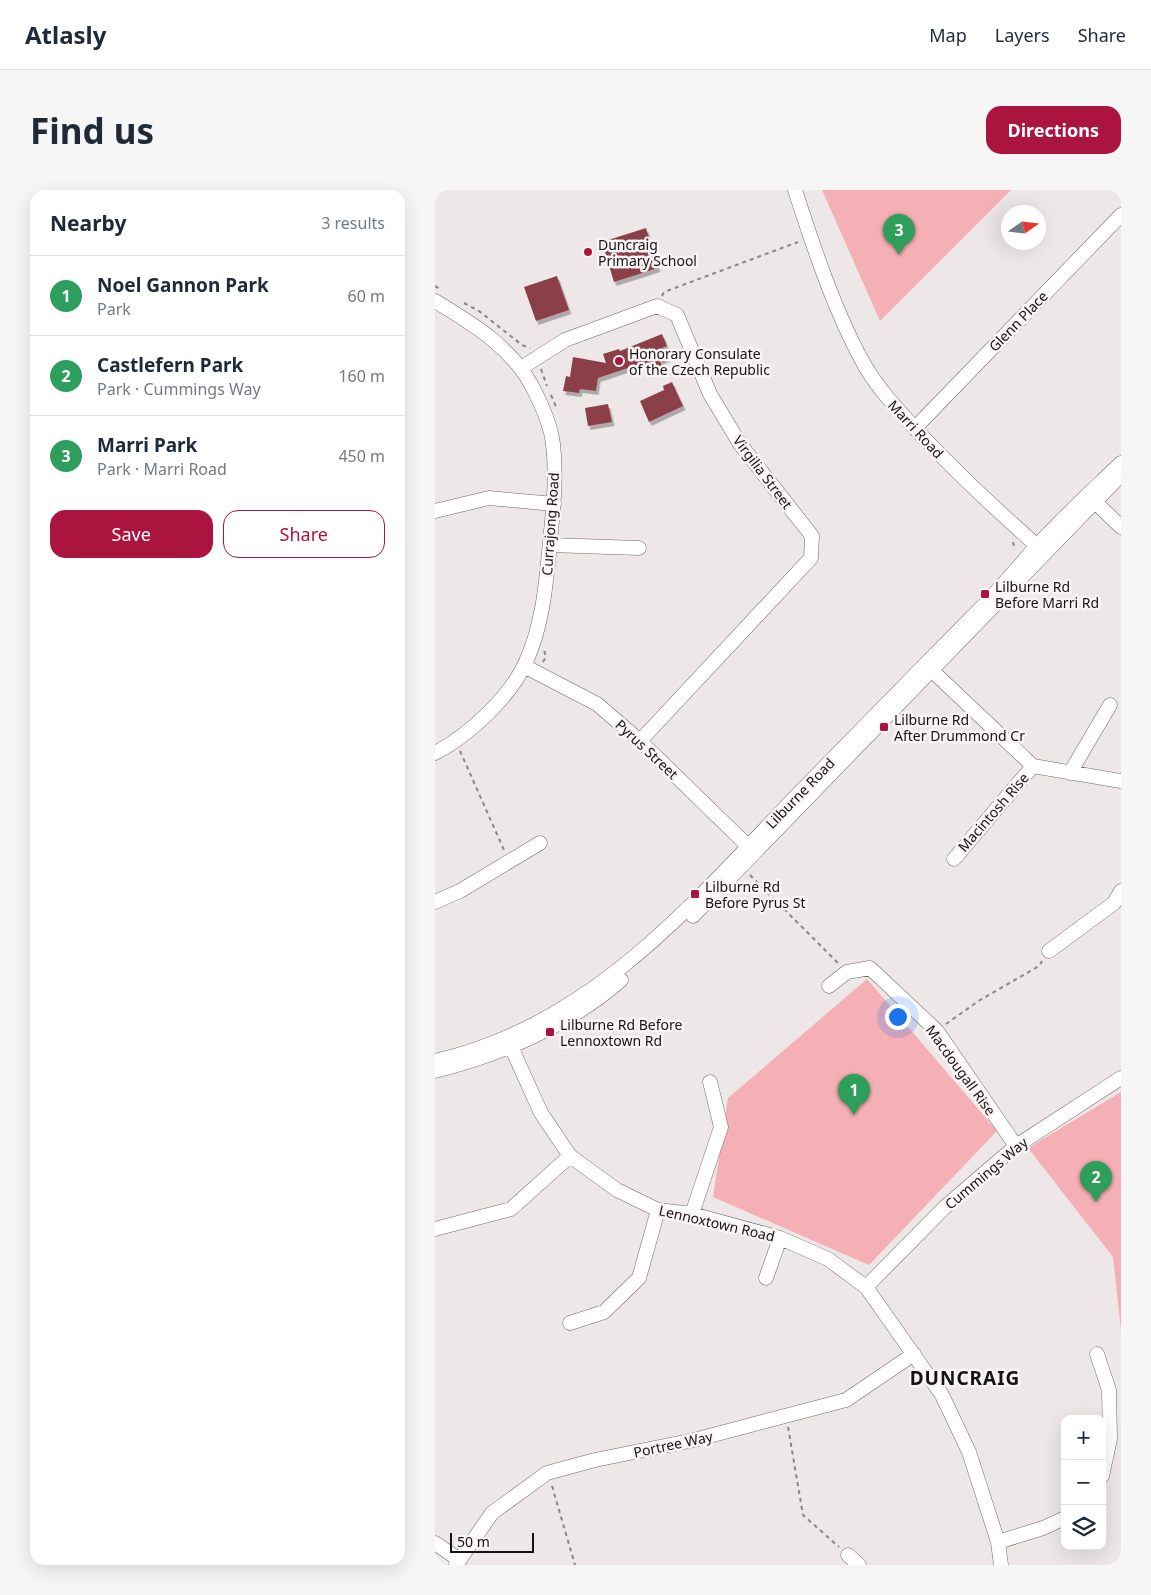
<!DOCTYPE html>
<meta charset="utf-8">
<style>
:root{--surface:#fff;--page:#f6f6f7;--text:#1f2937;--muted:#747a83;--line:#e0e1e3;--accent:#aa143e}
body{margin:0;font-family:"Noto Sans",sans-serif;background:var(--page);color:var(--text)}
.controls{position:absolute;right:15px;bottom:15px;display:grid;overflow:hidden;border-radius:10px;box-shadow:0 5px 20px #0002}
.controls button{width:45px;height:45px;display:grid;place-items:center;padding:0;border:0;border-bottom:1px solid var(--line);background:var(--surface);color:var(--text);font:25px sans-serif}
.compass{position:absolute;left:566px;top:15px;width:45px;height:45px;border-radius:50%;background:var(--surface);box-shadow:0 5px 20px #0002;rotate:76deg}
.scale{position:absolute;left:15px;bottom:12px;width:84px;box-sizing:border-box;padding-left:5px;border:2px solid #151414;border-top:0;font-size:14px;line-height:18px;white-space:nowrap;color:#151414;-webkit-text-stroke:4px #faf4f4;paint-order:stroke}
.you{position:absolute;left:462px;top:826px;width:18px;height:18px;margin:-12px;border:4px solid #fff;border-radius:50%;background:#1a73e8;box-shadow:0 0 0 8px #1a73e833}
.badge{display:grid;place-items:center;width:32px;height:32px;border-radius:50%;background:var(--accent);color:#fff;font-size:16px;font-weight:700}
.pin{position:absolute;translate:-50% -41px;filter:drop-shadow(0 1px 2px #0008)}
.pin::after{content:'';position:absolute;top:26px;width:18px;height:15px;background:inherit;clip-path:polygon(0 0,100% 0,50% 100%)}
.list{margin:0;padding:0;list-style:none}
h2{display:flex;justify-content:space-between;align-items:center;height:65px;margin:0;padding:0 20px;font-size:21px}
h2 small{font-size:16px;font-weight:400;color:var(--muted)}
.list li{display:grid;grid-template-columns:32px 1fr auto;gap:15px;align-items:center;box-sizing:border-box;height:80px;padding:0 20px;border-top:1px solid var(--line)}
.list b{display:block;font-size:19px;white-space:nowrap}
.list p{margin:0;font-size:16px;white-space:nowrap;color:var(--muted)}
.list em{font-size:16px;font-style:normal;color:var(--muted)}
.actions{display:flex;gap:10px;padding:15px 20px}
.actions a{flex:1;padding:11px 0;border:1px solid var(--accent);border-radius:15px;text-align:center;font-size:18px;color:var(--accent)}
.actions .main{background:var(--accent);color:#fff}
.icon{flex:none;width:28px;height:28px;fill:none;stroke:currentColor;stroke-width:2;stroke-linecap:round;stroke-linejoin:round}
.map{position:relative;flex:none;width:686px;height:1375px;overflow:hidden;border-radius:15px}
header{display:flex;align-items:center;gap:30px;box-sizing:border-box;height:70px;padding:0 25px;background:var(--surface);border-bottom:1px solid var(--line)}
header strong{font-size:24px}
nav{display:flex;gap:28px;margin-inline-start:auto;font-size:18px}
.intro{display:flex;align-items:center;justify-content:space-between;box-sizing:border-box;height:120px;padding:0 30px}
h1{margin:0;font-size:35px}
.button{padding:12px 22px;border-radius:15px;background:var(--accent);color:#fff;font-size:18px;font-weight:700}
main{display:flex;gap:30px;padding:0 30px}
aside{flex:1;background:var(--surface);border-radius:15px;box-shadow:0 5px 20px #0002}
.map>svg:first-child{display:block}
</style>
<header>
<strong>Atlasly</strong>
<nav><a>Map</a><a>Layers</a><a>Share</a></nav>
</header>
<div class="intro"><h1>Find us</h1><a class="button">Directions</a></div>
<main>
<aside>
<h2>Nearby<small>3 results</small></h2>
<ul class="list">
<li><span class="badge" style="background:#2e9e5b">1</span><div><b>Noel Gannon Park</b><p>Park</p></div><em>60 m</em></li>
<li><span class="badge" style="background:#2e9e5b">2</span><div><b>Castlefern Park</b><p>Park · Cummings Way</p></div><em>160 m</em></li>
<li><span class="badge" style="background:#2e9e5b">3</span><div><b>Marri Park</b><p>Park · Marri Road</p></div><em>450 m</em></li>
</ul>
<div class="actions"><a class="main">Save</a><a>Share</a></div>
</aside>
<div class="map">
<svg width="686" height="1375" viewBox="0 0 686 1375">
<defs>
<filter id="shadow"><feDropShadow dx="2.5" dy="4" stdDeviation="0" flood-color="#0004"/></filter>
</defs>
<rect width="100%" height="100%" fill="#ede7e7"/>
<path fill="#f5b0b5" d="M387,0H576L445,131Z
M432,789L562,941L434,1075L278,1007L293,908Z
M686,902V1141L678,1067L593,958Z"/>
<path fill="#8b3f49" filter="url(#shadow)" d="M211,38L223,78L179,92L167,52Z
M122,86L134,120L101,131L89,97Z
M227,144L232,156L227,158L232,168L225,171L227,177L212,184L208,173L163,188L161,201L145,199L144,203L128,201L131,186L135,187L138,167L171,173L168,164L184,159L185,161Z
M237,192L248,216L214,232L205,211L229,200L228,196Z
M173,214L177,232L153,236L150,218Z"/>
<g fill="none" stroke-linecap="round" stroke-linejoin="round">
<defs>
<path id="minor" d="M360,0C378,56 401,125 430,176C446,203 467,224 488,247C526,287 567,325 609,362
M0,111C40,135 81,160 101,204C109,220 116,237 118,254C122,287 118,320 115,352C111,394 108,435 90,474C74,508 33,546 0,563
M86,178L130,150L222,116L242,125L275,204L305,254L377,346L376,368L205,551
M480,238L686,25
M654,306L686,337
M0,321L54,308L119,314
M115,355L204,358
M491,475L598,576L686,591
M89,476L162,514L205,551L318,661
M635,583L675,515
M519,669L598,576
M0,712L25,701L105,653
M258,726L682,289
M614,761L679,713L686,701
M394,796L412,782L435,778L502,841L581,956
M73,850L106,923L135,966L182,1000L223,1020L257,1024L345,1048L393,1069L431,1097L507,1205L534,1262L563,1352L566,1375
M0,871C162,834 262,708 373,594C432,534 491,473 551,413C568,395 584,376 600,358C627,328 657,301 686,273
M0,881C68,864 133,836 186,790
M257,1024L286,937L275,892
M0,1039L76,1019L135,966
M331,1088L345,1048
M431,1097L510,1017L581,956L686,888
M135,1133L169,1122L204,1088L223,1020
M662,1164L674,1200L675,1249L667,1286
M563,1352L608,1338L630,1328
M0,1353L23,1369
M413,1365L424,1375
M21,1375L57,1323L112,1283L160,1270L259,1250L411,1210L479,1164"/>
</defs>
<use href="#minor" stroke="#6d6868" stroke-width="15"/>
<path stroke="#888585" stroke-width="2" stroke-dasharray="4 4" stroke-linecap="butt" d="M0,96L5,99
M227,106L229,102L363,52
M29,113L44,121L87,155L95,158
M106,179L112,196
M116,205L122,219
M578,352L580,360
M108,472L111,467L109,460
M25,561L69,660
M315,685L404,774
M511,834L545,810L604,776L607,771
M353,1237L368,1325L404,1357
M117,1296L140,1375"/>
<use href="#minor" stroke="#fff" stroke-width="14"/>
</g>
<g fill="#aa143e" stroke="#faf4f4" stroke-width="2">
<circle cx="153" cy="62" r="5"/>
<circle cx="184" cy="171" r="5"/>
<rect x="545" y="399" width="10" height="10" rx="2.5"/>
<rect x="444" y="532" width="10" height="10" rx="2.5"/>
<rect x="255" y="699" width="10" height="10" rx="2.5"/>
<rect x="110" y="837" width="10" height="10" rx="2.5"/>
</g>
<g text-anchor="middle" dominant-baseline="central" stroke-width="5" stroke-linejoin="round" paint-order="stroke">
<g font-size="14" fill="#151414" stroke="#faf4f4" text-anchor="start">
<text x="163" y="54">Duncraig<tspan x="163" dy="16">Primary School</tspan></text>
<text x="194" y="163">Honorary Consulate<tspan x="194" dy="16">of the Czech Republic</tspan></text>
<text x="560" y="396">Lilburne Rd<tspan x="560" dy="16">Before Marri Rd</tspan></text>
<text x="459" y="529">Lilburne Rd<tspan x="459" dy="16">After Drummond Cr</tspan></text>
<text x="270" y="696">Lilburne Rd<tspan x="270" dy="16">Before Pyrus St</tspan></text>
<text x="125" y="834">Lilburne Rd Before<tspan x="125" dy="16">Lennoxtown Rd</tspan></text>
</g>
<g font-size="14" fill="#151414" stroke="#faf4f4">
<text transform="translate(583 131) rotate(-46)">Glenn Place</text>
<text transform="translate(481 239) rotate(47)">Marri Road</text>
<text transform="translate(328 282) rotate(53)">Virgilia Street</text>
<text transform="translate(115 334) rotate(-86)">Currajong Road</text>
<text transform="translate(212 559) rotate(43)">Pyrus Street</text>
<text transform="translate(365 603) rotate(-46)">Lilburne Road</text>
<text transform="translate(558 622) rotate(-49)">Macintosh Rise</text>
<text transform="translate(526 880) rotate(54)">Macdougall Rise</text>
<text transform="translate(551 983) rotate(-40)">Cummings Way</text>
<text transform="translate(282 1033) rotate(13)">Lennoxtown Road</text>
<text transform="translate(238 1254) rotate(-12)">Portree Way</text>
</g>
<g font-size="19" font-weight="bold" letter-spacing="1" fill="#151414" stroke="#faf4f4">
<text x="530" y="1188">DUNCRAIG</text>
</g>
</g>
</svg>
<div class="controls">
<button>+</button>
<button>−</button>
<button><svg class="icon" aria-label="layers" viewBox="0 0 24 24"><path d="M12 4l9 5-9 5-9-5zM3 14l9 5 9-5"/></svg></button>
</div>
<svg class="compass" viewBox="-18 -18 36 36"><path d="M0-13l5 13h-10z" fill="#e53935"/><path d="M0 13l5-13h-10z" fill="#747a83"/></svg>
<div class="scale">50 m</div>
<div class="you"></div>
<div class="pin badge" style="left:419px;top:925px;background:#2e9e5b">1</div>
<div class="pin badge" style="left:661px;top:1012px;background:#2e9e5b">2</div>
<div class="pin badge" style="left:464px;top:65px;background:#2e9e5b">3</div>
</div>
</main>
